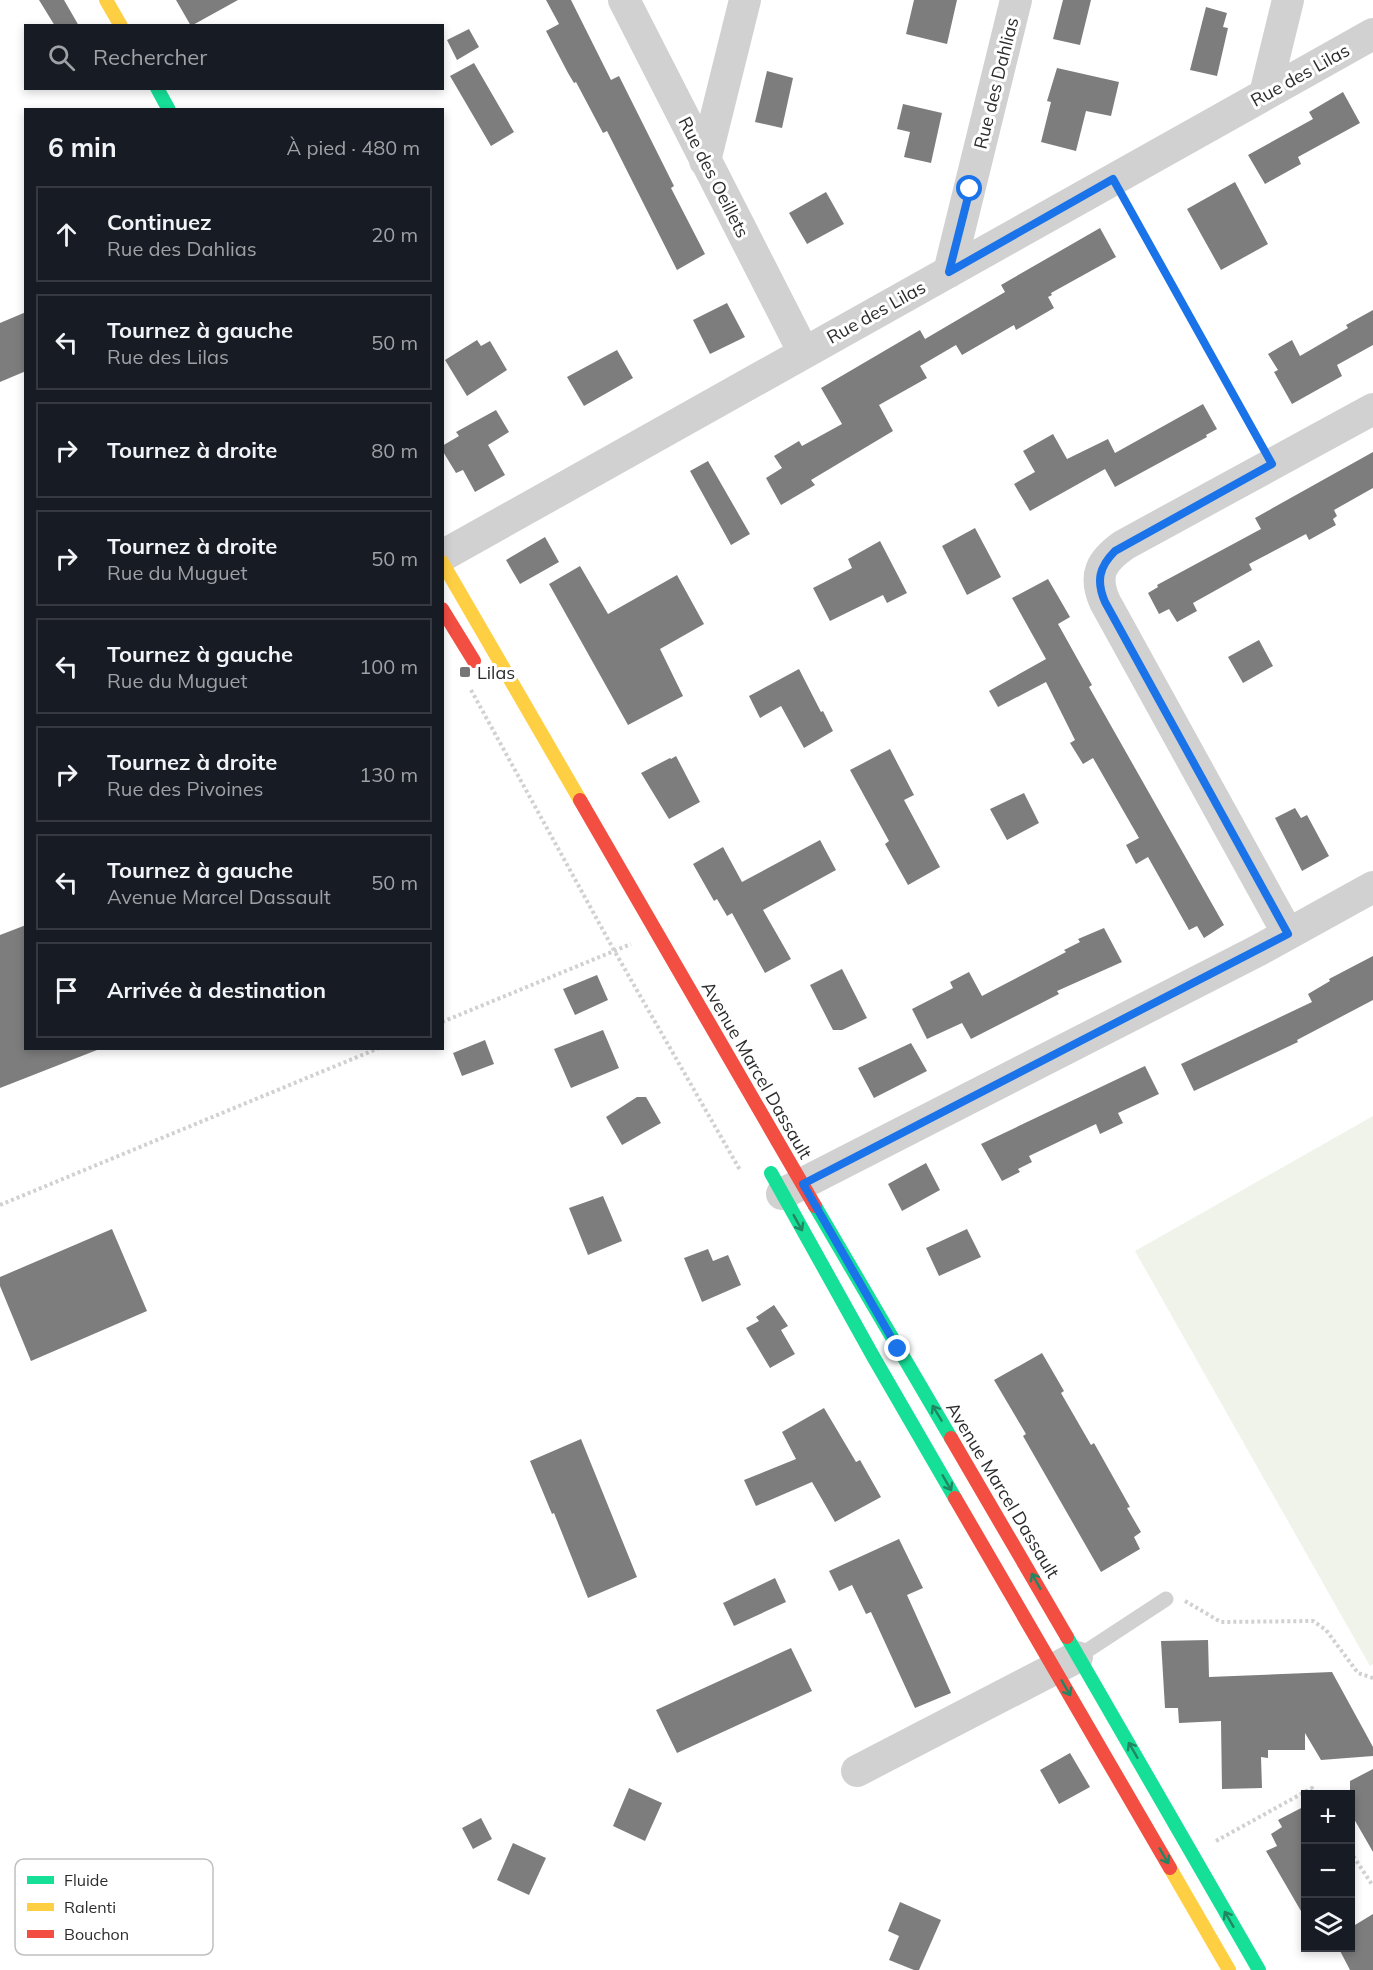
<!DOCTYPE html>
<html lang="fr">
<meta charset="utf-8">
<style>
:root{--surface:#171b24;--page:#20242c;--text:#f1f3f6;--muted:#9ea1a6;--line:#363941}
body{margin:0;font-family:Mulish,sans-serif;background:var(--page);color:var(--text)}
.controls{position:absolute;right:18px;bottom:18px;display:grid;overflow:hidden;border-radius:0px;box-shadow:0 3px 9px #0003}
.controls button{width:54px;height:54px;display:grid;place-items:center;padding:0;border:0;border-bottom:2px solid var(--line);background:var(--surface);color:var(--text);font:30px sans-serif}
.stop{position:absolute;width:18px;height:18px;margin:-14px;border:4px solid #1a73e8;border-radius:50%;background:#fff}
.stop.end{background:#1a73e8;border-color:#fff;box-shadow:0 2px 6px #0008}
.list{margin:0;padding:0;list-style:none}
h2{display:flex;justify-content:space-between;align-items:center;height:78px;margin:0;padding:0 24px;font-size:26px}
h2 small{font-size:20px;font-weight:400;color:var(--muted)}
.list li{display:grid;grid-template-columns:39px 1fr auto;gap:18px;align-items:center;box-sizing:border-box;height:96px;margin:0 12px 12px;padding:0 12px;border:2px solid var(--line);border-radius:0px}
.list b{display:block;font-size:22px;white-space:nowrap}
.list p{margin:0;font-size:20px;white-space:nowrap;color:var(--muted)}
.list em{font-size:20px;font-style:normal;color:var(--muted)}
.icon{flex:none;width:33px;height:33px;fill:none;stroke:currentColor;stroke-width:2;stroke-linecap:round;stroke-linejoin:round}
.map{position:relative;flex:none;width:1373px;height:1970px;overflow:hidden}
.search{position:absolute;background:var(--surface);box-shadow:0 3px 9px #0003;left:24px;top:24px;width:420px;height:66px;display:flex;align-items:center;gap:15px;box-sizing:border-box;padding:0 21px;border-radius:0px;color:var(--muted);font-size:22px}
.panel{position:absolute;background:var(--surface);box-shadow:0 3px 9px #0003;left:24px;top:108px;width:420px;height:942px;border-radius:0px}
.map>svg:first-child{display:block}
</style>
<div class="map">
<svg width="1373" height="1970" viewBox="0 0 1373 1970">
<rect width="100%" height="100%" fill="#fff"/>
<path fill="#f0f3ea" d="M1373,1116V1664L1370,1666L1135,1251Z"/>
<path fill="#7d7d7d" d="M39,0H64L79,26H55Z
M176,0H238L191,26Z
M546,0H571L611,80L619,76L674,186L671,188L705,254L677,270L607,131L603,133L576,82L574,83L568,73L546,31L559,24Z
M914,0H957L947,44L906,34Z
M1063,0H1091L1080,45L1053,39Z
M1206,7L1227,13L1223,27L1228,28L1217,76L1190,70Z
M469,29L479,47L457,60L447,40Z
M474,63L514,132L491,146L450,76Z
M1057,68L1119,82L1111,116L1086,111L1076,151L1041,142L1051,102L1047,101Z
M767,71L793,78L782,128L755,122Z
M1343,92L1360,123L1298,157L1301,164L1265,184L1248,155L1313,119L1309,112Z
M903,104L942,113L931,163L904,157L910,132L897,129Z
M1235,182L1268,244L1221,270L1187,209Z
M826,192L844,224L807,244L789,213Z
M1100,228L1116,257L1051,293L1052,295L1048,297L1054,308L1016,330L1014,325L962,355L956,345L920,366L927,378L879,405L893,431L811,480L815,485L781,505L766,478L782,468L774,456L799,441L802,446L842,424L821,388L920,330L925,339L1005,292L1001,285Z
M727,303L745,337L710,354L693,320Z
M1373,310V345L1337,365L1342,376L1292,404L1274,372L1278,370L1268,354L1292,340L1300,356L1348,328L1346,325Z
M26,312V371L0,382V323Z
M477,340L481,346L490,341L507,370L467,396L445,360Z
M617,350L633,378L584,406L567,377Z
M1203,404L1217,429L1206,435L1207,437L1115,487L1105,469L1030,511L1014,484L1035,472L1023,451L1053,434L1067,459L1108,439L1115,453Z
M496,410L509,432L488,445L505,475L475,492L463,470L456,473L442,450V446L459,436L456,432Z
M1373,452V488L1334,510L1337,516L1333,519L1336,525L1309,540L1306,534L1249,564L1252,570L1193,603L1197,611L1177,622L1169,609L1159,614L1148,593L1158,587L1157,585L1261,529L1255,518Z
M708,461L750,534L731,545L690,471Z
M975,528L1001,577L967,595L942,546Z
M545,537L559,562L520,584L506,560Z
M880,541L907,593L887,603L883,595L830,621L813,588L852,568L848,559Z
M580,566L608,614L677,575L704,624L660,649L683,696L628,725L549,584Z
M1048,579L1070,617L1058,624L1092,685L1089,687L1224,925L1204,938L1197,926L1189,930L1148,857L1136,864L1126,845L1139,838L1093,758L1083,764L1070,743L1075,740L1046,682L998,707L989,691L1046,659L1012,598Z
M1259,640L1273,666L1243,683L1228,657Z
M799,669L821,712L823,711L833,731L804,748L781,706L760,718L749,696Z
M890,749L914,795L904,800L940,867L908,885L885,844L889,841L850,770Z
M676,756L700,802L669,819L641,773L670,758L671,759Z
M1024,793L1039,823L1007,840L990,809Z
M1295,808L1301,818L1307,815L1329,856L1302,871L1275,818Z
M820,840L836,870L763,910L791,959L765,973L732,913L727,916L717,899L714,901L693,864L723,847L742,882Z
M26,925V1048L97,1050L0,1088V935Z
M1104,928L1122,962L1057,991L1059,994L971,1039L962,1023L927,1039L912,1009L953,988L950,982L969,972L982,996L1066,952L1064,950L1080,942L1078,939Z
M1373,956V1000L1297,1040L1298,1042L1194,1091L1181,1064L1312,1002L1308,994L1330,981L1329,979Z
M842,969L867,1018L842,1030H833L810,985Z
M597,975L608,1000L575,1015L563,989Z
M603,1030L619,1068L571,1088L554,1049Z
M485,1040L494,1064L462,1076L453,1053Z
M911,1043L927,1071L874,1098L858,1068Z
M1145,1066L1159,1094L1118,1113L1123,1123L1100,1134L1096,1124L1029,1156L1032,1162L1018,1169L1020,1172L1002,1181L981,1144Z
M637,1097H646L661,1123L622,1145L606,1117Z
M926,1163L940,1190L902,1211L888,1184Z
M603,1196L622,1241L588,1255L569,1208Z
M112,1229L147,1311L31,1361L0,1286V1277Z
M967,1229L981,1257L939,1276L926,1248Z
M708,1249L713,1261L728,1255L741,1285L702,1302L684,1258Z
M774,1305L788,1326L781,1330L795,1354L770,1368L746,1328L759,1321L756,1317Z
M1042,1353L1064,1391L1061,1393L1091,1445L1094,1443L1130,1507L1127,1508L1141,1532L1134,1537L1140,1549L1101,1572L1023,1436L1026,1434L994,1380Z
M824,1408L856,1462L860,1460L881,1497L835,1522L812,1482L756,1506L744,1480L796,1459L782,1432Z
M581,1439L637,1577L588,1598L554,1513L552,1514L530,1461Z
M899,1539L923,1588L907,1595L951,1693L915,1708L871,1612L866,1614L852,1585L839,1591L829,1571Z
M775,1578L786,1602L734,1626L723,1603Z
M1208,1640L1209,1677L1332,1672L1373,1747V1756L1321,1760L1305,1733V1750H1268V1758L1261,1757L1262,1788L1222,1789L1221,1721L1179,1723L1178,1708H1165L1161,1641Z
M791,1648L812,1691L677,1753L656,1710Z
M1070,1753L1090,1787L1059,1804L1040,1770Z
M1373,1769V1852L1350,1812V1781Z
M629,1788L662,1803L645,1841L613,1826Z
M1305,1806V1918L1266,1851L1277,1846L1271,1834L1282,1827L1278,1820Z
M481,1818L492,1839L473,1849L462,1828Z
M513,1843L546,1858L529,1895L497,1880Z
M900,1902L941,1920L919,1970H914L889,1960L899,1936L888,1931Z
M1373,1914V1970H1350L1338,1947H1350V1928Z"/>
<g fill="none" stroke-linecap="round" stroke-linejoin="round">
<path stroke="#d1d1d1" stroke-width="4" stroke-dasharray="3 3" stroke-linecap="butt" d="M1127,203L1259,441
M471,690L615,952L740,1170
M442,1022L631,944
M0,1205L379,1048
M1185,1601L1221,1622L1313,1621L1326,1630L1358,1673L1373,1678
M1216,1841L1312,1788L1315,1794
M1350,1851L1373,1886"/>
<path stroke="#d1d1d1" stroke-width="15" d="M1079,1656L1166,1599"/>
<path stroke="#d1d1d1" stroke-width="32" d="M624,0L804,353
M1265,94L1288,0
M705,161L745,0
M949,272L1016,0
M442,556L1373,34
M1288,934L1105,602C1093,575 1101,561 1124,545L1373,409
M782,1194L1259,950L1373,887
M857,1771L1077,1657"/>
<path stroke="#16e098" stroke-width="14" d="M157,88L169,110
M771,1173L874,1358L955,1498
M815,1206L951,1438
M1067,1637L1259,1970"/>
<path stroke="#ffcf43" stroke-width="14" d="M106,0L121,26
M442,562L580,800
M1170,1868L1229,1970"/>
<path stroke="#f24e42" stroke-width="14" d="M442,609L474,661
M580,800L815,1206
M951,1438L1067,1637
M955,1498L1170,1868"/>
</g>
<defs><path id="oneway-shaft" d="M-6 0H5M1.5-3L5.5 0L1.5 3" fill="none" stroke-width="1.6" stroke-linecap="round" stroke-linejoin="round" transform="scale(1.5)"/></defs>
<g stroke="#218662">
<use href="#oneway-shaft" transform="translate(798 1223) rotate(61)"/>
<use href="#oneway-shaft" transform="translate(937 1413) rotate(-121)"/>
<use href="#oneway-shaft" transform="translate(947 1483) rotate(60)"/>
<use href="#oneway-shaft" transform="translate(1036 1581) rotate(-120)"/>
<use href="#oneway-shaft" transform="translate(1066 1688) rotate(60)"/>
<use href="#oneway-shaft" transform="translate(1133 1750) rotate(-120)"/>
<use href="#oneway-shaft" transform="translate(1164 1856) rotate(60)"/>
<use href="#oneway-shaft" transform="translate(1229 1919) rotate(-120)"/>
</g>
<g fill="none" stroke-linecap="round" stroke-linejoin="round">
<path stroke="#1a73e8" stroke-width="8" d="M898,1349L803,1184L1288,934L1105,602C1096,581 1099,567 1115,551L1272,464L1113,179L949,272L970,189"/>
</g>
<rect fill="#767676" stroke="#fff" stroke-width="2" x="459" y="666" width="12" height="12" rx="3"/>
<g text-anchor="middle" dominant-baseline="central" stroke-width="6" stroke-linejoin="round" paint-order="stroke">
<g font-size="18" fill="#2c2c2c" stroke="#fff">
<text transform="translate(1300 75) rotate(-29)">Rue des Lilas</text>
<text transform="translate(996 83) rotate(-76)">Rue des Dahlias</text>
<text transform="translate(714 177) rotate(63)">Rue des Oeillets</text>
<text transform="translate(876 312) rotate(-29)">Rue des Lilas</text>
<text transform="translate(757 1070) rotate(60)">Avenue Marcel Dassault</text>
<text transform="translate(1003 1490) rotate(59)">Avenue Marcel Dassault</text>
</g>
<g font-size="18" fill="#2c2c2c" stroke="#fff" text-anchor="start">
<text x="477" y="672">Lilas</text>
</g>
</g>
<rect x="15" y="1859" width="198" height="96" rx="9" fill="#fff" stroke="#c0c0c0" stroke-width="1.5"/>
<rect x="27" y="1876" width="27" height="8" fill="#16e098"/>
<rect x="27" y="1903" width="27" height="8" fill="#ffcf43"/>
<rect x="27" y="1930" width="27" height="8" fill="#f24e42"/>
<g font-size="16" fill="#2c2c2c">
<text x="64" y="1886">Fluide</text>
<text x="64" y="1913">Ralenti</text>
<text x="64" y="1940">Bouchon</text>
</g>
</svg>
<div class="controls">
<button>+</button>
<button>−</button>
<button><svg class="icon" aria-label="layers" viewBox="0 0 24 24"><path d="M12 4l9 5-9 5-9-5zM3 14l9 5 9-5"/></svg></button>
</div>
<div class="stop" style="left:970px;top:189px"></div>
<div class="stop end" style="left:898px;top:1349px"></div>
<div class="search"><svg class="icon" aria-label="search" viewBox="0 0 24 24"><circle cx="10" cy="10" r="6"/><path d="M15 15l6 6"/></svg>Rechercher</div>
<section class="panel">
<h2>6 min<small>À pied · 480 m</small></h2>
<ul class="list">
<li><svg class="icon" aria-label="ahead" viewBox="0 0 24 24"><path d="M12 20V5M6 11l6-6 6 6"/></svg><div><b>Continuez</b><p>Rue des Dahlias</p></div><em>20 m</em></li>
<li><svg class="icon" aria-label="left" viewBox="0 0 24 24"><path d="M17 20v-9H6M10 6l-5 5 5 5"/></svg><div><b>Tournez à gauche</b><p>Rue des Lilas</p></div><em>50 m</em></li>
<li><svg class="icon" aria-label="right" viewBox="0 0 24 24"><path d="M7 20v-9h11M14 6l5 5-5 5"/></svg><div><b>Tournez à droite</b></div><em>80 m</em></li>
<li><svg class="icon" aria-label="right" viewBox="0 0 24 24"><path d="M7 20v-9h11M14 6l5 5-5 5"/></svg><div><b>Tournez à droite</b><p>Rue du Muguet</p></div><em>50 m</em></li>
<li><svg class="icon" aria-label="left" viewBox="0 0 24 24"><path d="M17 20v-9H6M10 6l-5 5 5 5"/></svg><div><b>Tournez à gauche</b><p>Rue du Muguet</p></div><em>100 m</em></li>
<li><svg class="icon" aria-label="right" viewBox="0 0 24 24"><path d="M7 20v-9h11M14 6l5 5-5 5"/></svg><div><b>Tournez à droite</b><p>Rue des Pivoines</p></div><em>130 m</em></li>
<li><svg class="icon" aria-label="left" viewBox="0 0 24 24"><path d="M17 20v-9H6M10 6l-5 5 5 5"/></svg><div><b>Tournez à gauche</b><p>Avenue Marcel Dassault</p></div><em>50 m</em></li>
<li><svg class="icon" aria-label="arrive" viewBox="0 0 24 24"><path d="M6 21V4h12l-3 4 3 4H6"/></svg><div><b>Arrivée à destination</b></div></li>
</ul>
</section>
</div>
